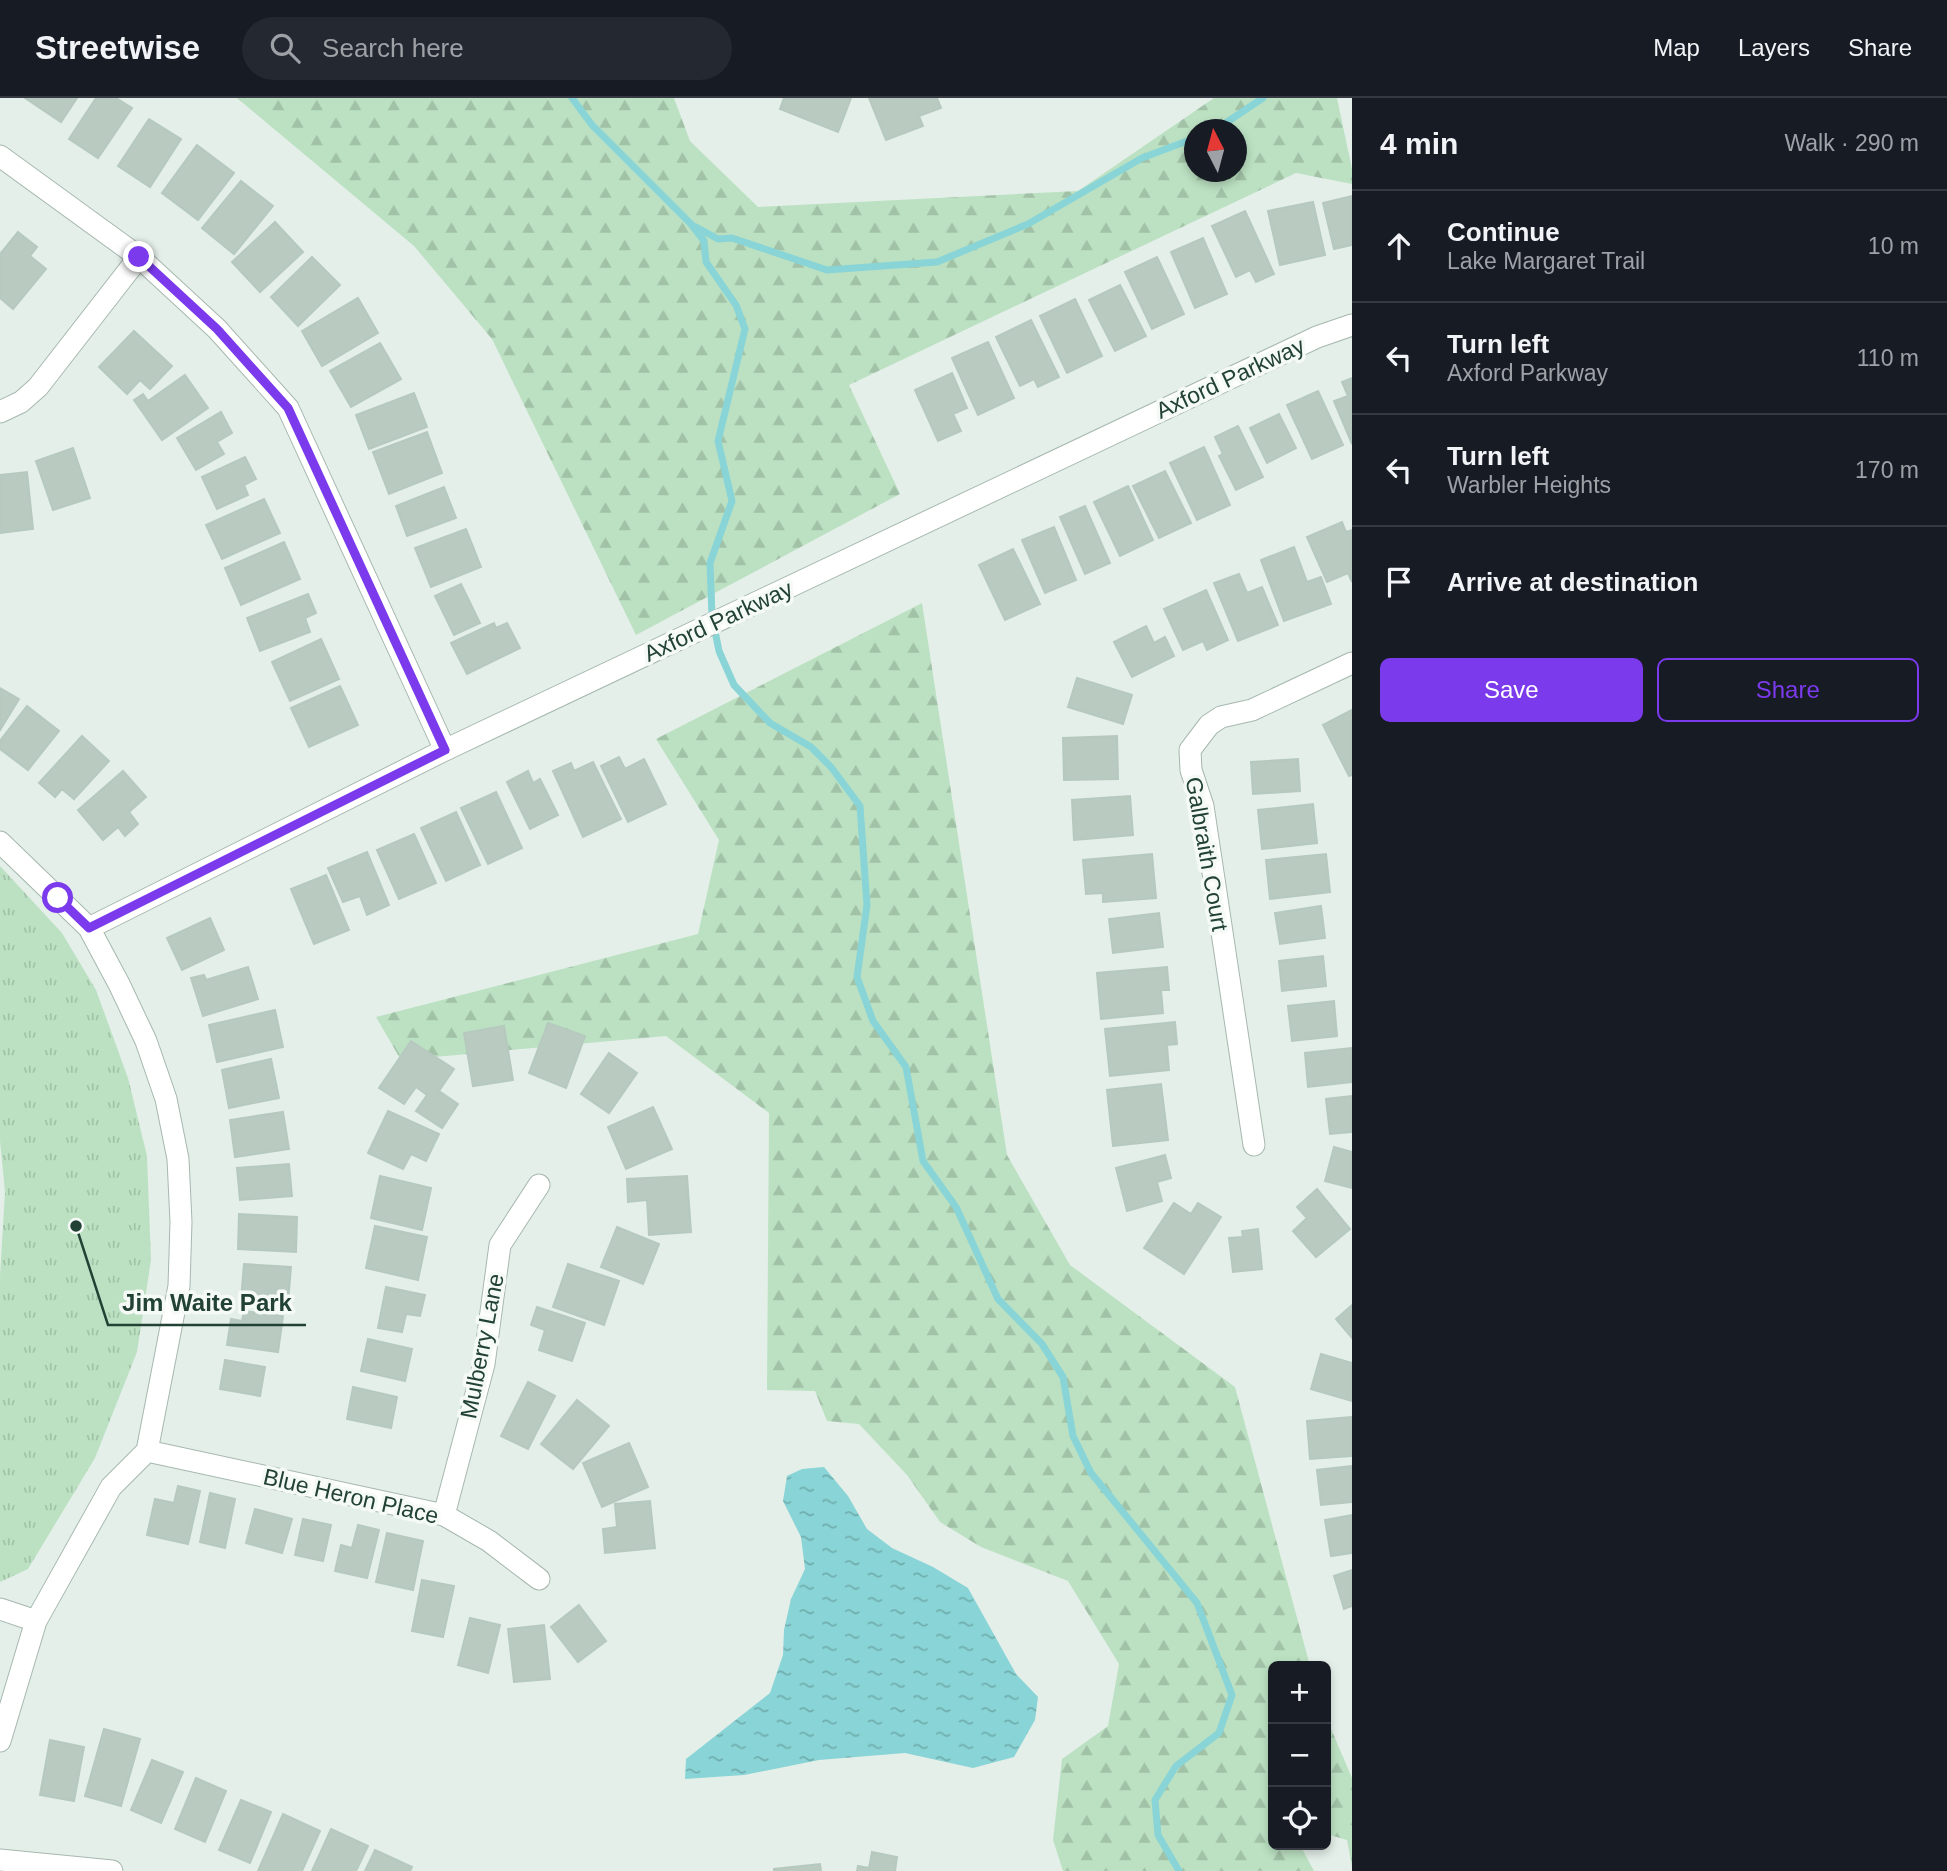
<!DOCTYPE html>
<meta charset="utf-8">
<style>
:root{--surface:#171b24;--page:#242831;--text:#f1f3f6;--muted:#9ea1a6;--line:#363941;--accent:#7c3aed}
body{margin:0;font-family:Helvetica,sans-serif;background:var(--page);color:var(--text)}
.controls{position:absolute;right:21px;bottom:21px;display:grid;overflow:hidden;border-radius:10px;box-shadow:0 4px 10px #0003}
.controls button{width:63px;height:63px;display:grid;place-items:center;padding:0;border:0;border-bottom:2px solid var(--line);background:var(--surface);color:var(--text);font:35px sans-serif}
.compass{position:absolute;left:1184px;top:21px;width:63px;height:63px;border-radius:50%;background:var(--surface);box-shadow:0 4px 10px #0003;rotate:354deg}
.stop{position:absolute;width:21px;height:21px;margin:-16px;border:5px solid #7c3aed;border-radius:50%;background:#fff}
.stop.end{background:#7c3aed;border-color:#fff;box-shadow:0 2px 7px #0008}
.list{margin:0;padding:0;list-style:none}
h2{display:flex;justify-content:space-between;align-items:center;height:91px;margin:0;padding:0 28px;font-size:30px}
h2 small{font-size:23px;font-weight:400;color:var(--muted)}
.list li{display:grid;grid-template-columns:46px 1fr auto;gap:21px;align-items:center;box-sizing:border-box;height:112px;padding:0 28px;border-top:2px solid var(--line)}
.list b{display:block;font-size:26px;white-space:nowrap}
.list p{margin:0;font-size:23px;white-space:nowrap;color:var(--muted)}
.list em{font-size:23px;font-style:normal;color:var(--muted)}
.actions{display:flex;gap:14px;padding:21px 28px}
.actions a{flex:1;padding:16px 0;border:2px solid var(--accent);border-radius:10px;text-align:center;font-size:24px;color:var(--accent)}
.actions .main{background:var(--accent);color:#fff}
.icon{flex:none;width:38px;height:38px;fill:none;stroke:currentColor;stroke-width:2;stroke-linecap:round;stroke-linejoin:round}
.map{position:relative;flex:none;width:1352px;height:1773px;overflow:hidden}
header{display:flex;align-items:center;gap:42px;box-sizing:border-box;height:98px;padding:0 35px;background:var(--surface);border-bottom:2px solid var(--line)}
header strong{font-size:33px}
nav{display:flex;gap:38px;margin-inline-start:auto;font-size:24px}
.search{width:490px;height:63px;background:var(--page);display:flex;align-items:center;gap:18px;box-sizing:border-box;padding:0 24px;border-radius:38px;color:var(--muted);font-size:26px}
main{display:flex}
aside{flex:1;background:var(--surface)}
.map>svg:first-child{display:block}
</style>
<header>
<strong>Streetwise</strong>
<div class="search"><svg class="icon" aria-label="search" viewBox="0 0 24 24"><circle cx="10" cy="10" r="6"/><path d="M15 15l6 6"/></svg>Search here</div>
<nav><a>Map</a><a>Layers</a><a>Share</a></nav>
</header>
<main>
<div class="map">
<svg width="1352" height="1773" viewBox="0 0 1352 1773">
<defs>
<pattern id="forest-firs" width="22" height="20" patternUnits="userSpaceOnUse" patternTransform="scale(1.75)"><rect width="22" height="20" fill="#bce1c2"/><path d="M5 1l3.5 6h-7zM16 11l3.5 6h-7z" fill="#a1c2a7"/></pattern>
<pattern id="park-tufts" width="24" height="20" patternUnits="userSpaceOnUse" patternTransform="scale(1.75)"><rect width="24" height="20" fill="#bce1c2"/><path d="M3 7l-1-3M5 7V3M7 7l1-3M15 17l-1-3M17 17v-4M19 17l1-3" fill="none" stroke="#a1c2a7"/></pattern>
<pattern id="water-ripples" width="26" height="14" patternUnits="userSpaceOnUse" patternTransform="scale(1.75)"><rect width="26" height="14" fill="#89d4d6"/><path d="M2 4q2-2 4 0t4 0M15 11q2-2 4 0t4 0" fill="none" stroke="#70aeae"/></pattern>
</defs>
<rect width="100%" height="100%" fill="#e4efe9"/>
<path fill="url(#forest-firs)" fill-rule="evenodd" d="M237,0H674L690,43L758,109L1078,93L1214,0H1337L1352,71V86L1296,75L849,287L900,396L636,537L492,241L414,148ZM1195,32H1237V74H1195Z
M922,505L1007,1057L1070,1167L1235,1289L1310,1568H1273V1747H1300L1314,1773H1063L1053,1742L1062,1661L1108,1628L1119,1566L1068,1483L981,1449L940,1424L907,1377L859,1326L827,1323L815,1293L767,1292L769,1015L666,938L401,962L376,919L698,836L719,742L656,641Z
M1326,1619L1352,1680V1769L1347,1742L1326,1736Z"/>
<path fill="url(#park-tufts)" d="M0,768L62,835L96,892L128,980L147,1058L151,1162L137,1254L95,1360L28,1471L0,1484V1178L5,1094L0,1043Z"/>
<path fill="url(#water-ripples)" d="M824,1369L848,1398L867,1431L892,1450L933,1469L968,1490L1016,1576L1038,1599L1035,1622L1014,1659L973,1670L905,1655L819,1662L744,1677L685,1681L686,1661L770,1595L783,1557L784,1532L791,1501L805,1471L801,1439L783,1403L787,1378L802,1371Z"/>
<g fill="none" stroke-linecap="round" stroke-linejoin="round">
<path stroke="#89d4d6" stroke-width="7" d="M572,0L592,27L691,126L704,143L706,164L736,207L745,231L718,343L732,403L710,465L712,518L719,553L734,587L770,625L811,649L831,669L860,708L867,807L857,879L873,923L906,969L923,1063L956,1109L998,1201L1042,1246L1063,1279L1073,1338L1091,1375L1197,1505L1232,1597L1219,1635L1176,1668L1155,1702L1158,1737L1179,1773
M1215,32L1263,0
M694,128L718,141L732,140L827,172L937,164L1028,126L1142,60L1195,40"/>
</g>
<path fill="#b9cac1" stroke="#b6c9bf" stroke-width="2" d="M25,0H77L61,24Z
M96,0H116L132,10L98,60L69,41Z
M784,0H851L838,34L780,11Z
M869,0H937L941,10L919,18L923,28L886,42Z
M149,21L181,41L150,89L118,68Z
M197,47L234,75L198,122L162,95Z
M241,83L273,108L234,156L202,130Z
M1352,98V147L1334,151L1323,105Z
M1313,104L1325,157L1280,167L1268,113Z
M1245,113L1274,176L1256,184L1250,172L1236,179L1212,128Z
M275,124L303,154L260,194L232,164Z
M18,134L37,149L30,158L46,171L13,211L0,200V156Z
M1203,140L1227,196L1195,210L1171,154Z
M312,159L340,187L298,228L271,199Z
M1157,159L1184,216L1152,231L1125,174Z
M1120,187L1146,238L1115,253L1089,202Z
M358,200L378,235L322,268L302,233Z
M1075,201L1102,258L1067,275L1040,218Z
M1031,222L1059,279L1038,289L1034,281L1020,288L996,239Z
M134,233L172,268L150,291L140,282L127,296L99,269Z
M988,244L1014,300L978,317L952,260Z
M380,245L401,281L351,309L330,273Z
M952,275L967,310L953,316L961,333L938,343L915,292Z
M185,277L208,310L162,342L134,302L143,296L148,303Z
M1352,280V346L1334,303L1348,298L1342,284Z
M1318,293L1343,347L1312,361L1287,307Z
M414,295L427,329L369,351L356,317Z
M221,314L232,335L217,344L224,356L196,372L177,340Z
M1279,316L1296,350L1267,365L1250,330Z
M1238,328L1263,379L1236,392L1219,358L1223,356L1215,339Z
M427,334L442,375L389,396L373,354Z
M1204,349L1230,407L1197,422L1170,365Z
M73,350L90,400L53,412L36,363Z
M245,359L256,381L244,387L248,397L217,411L202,379Z
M1165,373L1191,425L1159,440L1133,388Z
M27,374L33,431L0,435V377Z
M1128,388L1153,442L1120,458L1094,404Z
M444,389L456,420L407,438L396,408Z
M264,401L280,435L222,461L206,427Z
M1085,408L1110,465L1085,476L1060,419Z
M1342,424L1346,434L1352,432V484L1348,475L1327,484L1307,439Z
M1054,429L1076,482L1045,495L1022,442Z
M466,431L481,469L431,489L415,450Z
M284,444L300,481L241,507L225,470Z
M1294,449L1307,484L1321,479L1331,506L1284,523L1261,462Z
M1013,451L1040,506L1005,522L979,467Z
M1239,476L1247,495L1262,489L1278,527L1238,543L1214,485Z
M461,486L480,525L454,537L435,498Z
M1206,492L1228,542L1207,552L1203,543L1183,552L1164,511Z
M308,496L316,515L305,520L310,534L260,553L247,520Z
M494,525L496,530L507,525L520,550L467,576L451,545Z
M1146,528L1154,545L1165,539L1174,558L1132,579L1114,544Z
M321,541L339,581L290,603L272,564Z
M1077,580L1132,597L1123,626L1068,609Z
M340,588L358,627L309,649L291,610Z
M0,590L19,601L0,632Z
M27,608L59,633L28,672L0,651V643Z
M1352,612V677L1349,678L1323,627Z
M82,638L109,663L74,701L62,691L55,699L39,685Z
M1117,638L1118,681L1064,682L1063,640Z
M619,659L625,671L644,661L666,706L628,724L601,668Z
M1298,661L1300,693L1253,696L1251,664Z
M593,664L621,721L583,739L553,673L571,665L574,673Z
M123,673L146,699L129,714L138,726L125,738L118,729L103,742L78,712Z
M528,673L533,685L540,681L558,717L530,731L507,684Z
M496,694L522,750L488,766L461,710Z
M1130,698L1133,737L1074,742L1072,702Z
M1313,706L1317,745L1262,751L1258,712Z
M456,714L480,767L446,783L421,730Z
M414,736L436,785L399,801L377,752Z
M367,754L389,807L367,817L360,798L343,804L328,770Z
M1152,756L1156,800L1103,804V795L1086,796L1083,762Z
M1326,756L1330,794L1270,801L1266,762Z
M326,777L349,832L314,846L291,791Z
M1321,808L1325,840L1280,846L1275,815Z
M1159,815L1163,849L1113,855L1109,821Z
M210,820L224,852L182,872L167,840Z
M1323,858L1326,888L1282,893L1279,863Z
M248,869L258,901L203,918L191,880L204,877L206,882Z
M1167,869L1169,892H1161L1163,915L1101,921L1097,875Z
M1334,903L1337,938L1292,943L1288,908Z
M275,912L283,949L217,964L209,927Z
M1175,924L1177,946L1167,947L1169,972L1110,978L1105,931Z
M548,925L585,938L566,990L529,975Z
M504,928L513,982L473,988L464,935Z
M411,943L454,971L439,993L458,1006L442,1030L416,1013L427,997L416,989L404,1006L379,990Z
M1352,950V984L1308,989L1305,955Z
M609,955L637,975L609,1015L581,996Z
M271,961L279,1000L229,1010L222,972Z
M1161,986L1168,1042L1113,1048L1107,992Z
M1352,998V1034L1330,1036L1326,1001Z
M653,1009L672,1051L626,1071L608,1029Z
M388,1013L439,1036L426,1063L411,1056L403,1071L368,1055Z
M283,1014L289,1051L235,1059L230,1022Z
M1334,1049L1352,1054V1090L1325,1083Z
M1165,1057L1171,1080L1157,1084L1162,1103L1127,1113L1116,1070Z
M289,1066L292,1098L240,1102L237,1070Z
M380,1078L431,1090L422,1132L371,1120Z
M687,1078L691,1134L649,1137L647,1102L628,1104L627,1081Z
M1317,1091L1350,1131L1316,1159L1293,1133L1307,1120L1297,1109Z
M1174,1105L1191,1116L1198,1105L1221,1119L1184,1176L1144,1150Z
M239,1116L297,1119L296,1154L238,1151Z
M375,1128L427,1139L418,1182L366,1170Z
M617,1129L659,1146L643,1186L601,1169Z
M1258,1131L1262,1171L1233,1174L1229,1140L1243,1139L1242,1133Z
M244,1166L291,1169L288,1205L241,1201Z
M568,1166L619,1183L604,1227L553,1209Z
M386,1189L425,1197L420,1218L406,1216L402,1234L378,1230Z
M1352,1207V1240L1336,1221Z
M537,1209L585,1225L572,1263L539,1252L545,1232L531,1227Z
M244,1213L283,1218L278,1254L227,1247L231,1221L242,1223Z
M368,1241L412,1251L405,1283L361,1273Z
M1321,1256L1352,1265V1303L1311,1291Z
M225,1262L265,1269L260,1298L220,1291Z
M528,1284L555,1298L528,1351L501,1338Z
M353,1289L397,1299L391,1330L347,1321Z
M577,1302L609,1328L573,1371L541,1346Z
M1352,1319V1358L1310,1361L1307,1323Z
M629,1345L648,1389L602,1409L583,1365Z
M1352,1368V1404L1321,1407L1317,1372Z
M178,1388L200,1393L188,1446L147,1437L155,1401L174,1405Z
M210,1395L235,1401L225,1450L200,1444Z
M650,1403L655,1450L605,1455L603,1431L617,1429L615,1406Z
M255,1411L292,1421L282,1455L246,1445Z
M1352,1417V1455L1331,1458L1325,1422Z
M303,1421L331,1427L323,1463L295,1457Z
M358,1427L379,1432L367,1480L335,1473L341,1447L352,1450Z
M387,1435L423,1443L413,1492L376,1484Z
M1352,1472V1508L1344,1511L1334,1478Z
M422,1482L454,1488L443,1539L412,1533Z
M579,1507L606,1543L578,1564L551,1529Z
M470,1520L500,1527L488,1575L458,1567Z
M544,1527L550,1581L514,1584L508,1531Z
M104,1631L140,1641L121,1708L85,1698Z
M50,1642L84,1649L74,1703L40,1697Z
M152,1662L183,1674L161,1725L131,1712Z
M196,1680L226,1693L205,1744L175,1731Z
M241,1702L271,1714L250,1765L219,1752Z
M283,1716L320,1733L302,1773H258Z
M331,1731L368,1748L356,1773H312Z
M375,1752L412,1769L410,1773H365Z
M872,1754L897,1759L895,1773H857L858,1768L869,1770Z
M820,1766L821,1773H774V1771Z"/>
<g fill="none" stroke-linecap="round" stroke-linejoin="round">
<defs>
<path id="street" d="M0,58L139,159L217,231L288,310L445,652
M0,314L21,304L38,289L139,159
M0,744L89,830L119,886L146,943L166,1001L178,1061L181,1124L179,1188L147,1353L111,1389L36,1523L0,1643
M89,830L445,652L1317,239L1352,227
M1254,1047L1203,708L1191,672L1190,652L1209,627L1221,619L1252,612L1352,565
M147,1353L444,1417L489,1443L539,1481
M444,1417L484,1266L500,1147L539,1087
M0,1511L36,1523
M0,1762L112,1773"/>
</defs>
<use href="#street" stroke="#a6b8af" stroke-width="23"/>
<use href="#street" stroke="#fff" stroke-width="21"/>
</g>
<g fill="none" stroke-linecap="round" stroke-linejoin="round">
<path stroke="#7c3aed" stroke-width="9" d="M58,800L89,830L445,652L288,310L217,231L139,159"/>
</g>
<g text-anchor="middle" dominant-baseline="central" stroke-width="7" stroke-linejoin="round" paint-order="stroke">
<g font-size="23" fill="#224235" stroke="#f5faf7">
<text transform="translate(1230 280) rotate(-25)">Axford Parkway</text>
<text transform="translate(718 523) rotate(-25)">Axford Parkway</text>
<text transform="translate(1207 756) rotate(80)">Galbraith Court</text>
<text transform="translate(482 1248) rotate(-79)">Mulberry Lane</text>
<text transform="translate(351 1398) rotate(13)">Blue Heron Place</text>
</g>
</g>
<path fill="none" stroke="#224235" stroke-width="2.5" d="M76 1128L108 1227H306"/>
<circle fill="#224235" stroke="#f5faf7" stroke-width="2.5" cx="76" cy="1128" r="7"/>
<g font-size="24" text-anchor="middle" font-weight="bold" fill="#224235" stroke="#f5faf7" stroke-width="7" stroke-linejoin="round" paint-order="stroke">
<text x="207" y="1213">Jim Waite Park</text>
</g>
</svg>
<div class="controls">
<button>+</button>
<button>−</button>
<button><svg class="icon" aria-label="locate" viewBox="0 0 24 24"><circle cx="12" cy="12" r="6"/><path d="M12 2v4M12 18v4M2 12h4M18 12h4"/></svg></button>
</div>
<svg class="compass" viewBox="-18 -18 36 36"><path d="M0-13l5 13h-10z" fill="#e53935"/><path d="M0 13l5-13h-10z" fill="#9ea1a6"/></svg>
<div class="stop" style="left:58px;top:800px"></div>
<div class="stop end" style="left:139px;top:159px"></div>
</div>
<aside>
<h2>4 min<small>Walk · 290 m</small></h2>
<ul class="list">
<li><svg class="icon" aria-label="ahead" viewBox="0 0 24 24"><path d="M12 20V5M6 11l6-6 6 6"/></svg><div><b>Continue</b><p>Lake Margaret Trail</p></div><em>10 m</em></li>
<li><svg class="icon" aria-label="left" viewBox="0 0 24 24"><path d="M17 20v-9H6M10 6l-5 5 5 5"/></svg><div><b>Turn left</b><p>Axford Parkway</p></div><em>110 m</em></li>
<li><svg class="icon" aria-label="left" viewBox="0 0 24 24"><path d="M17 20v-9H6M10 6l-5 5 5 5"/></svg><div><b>Turn left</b><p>Warbler Heights</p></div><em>170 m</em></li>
<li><svg class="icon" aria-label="arrive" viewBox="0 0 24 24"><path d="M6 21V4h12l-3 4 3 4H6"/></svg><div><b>Arrive at destination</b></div></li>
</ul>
<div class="actions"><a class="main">Save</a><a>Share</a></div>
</aside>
</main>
